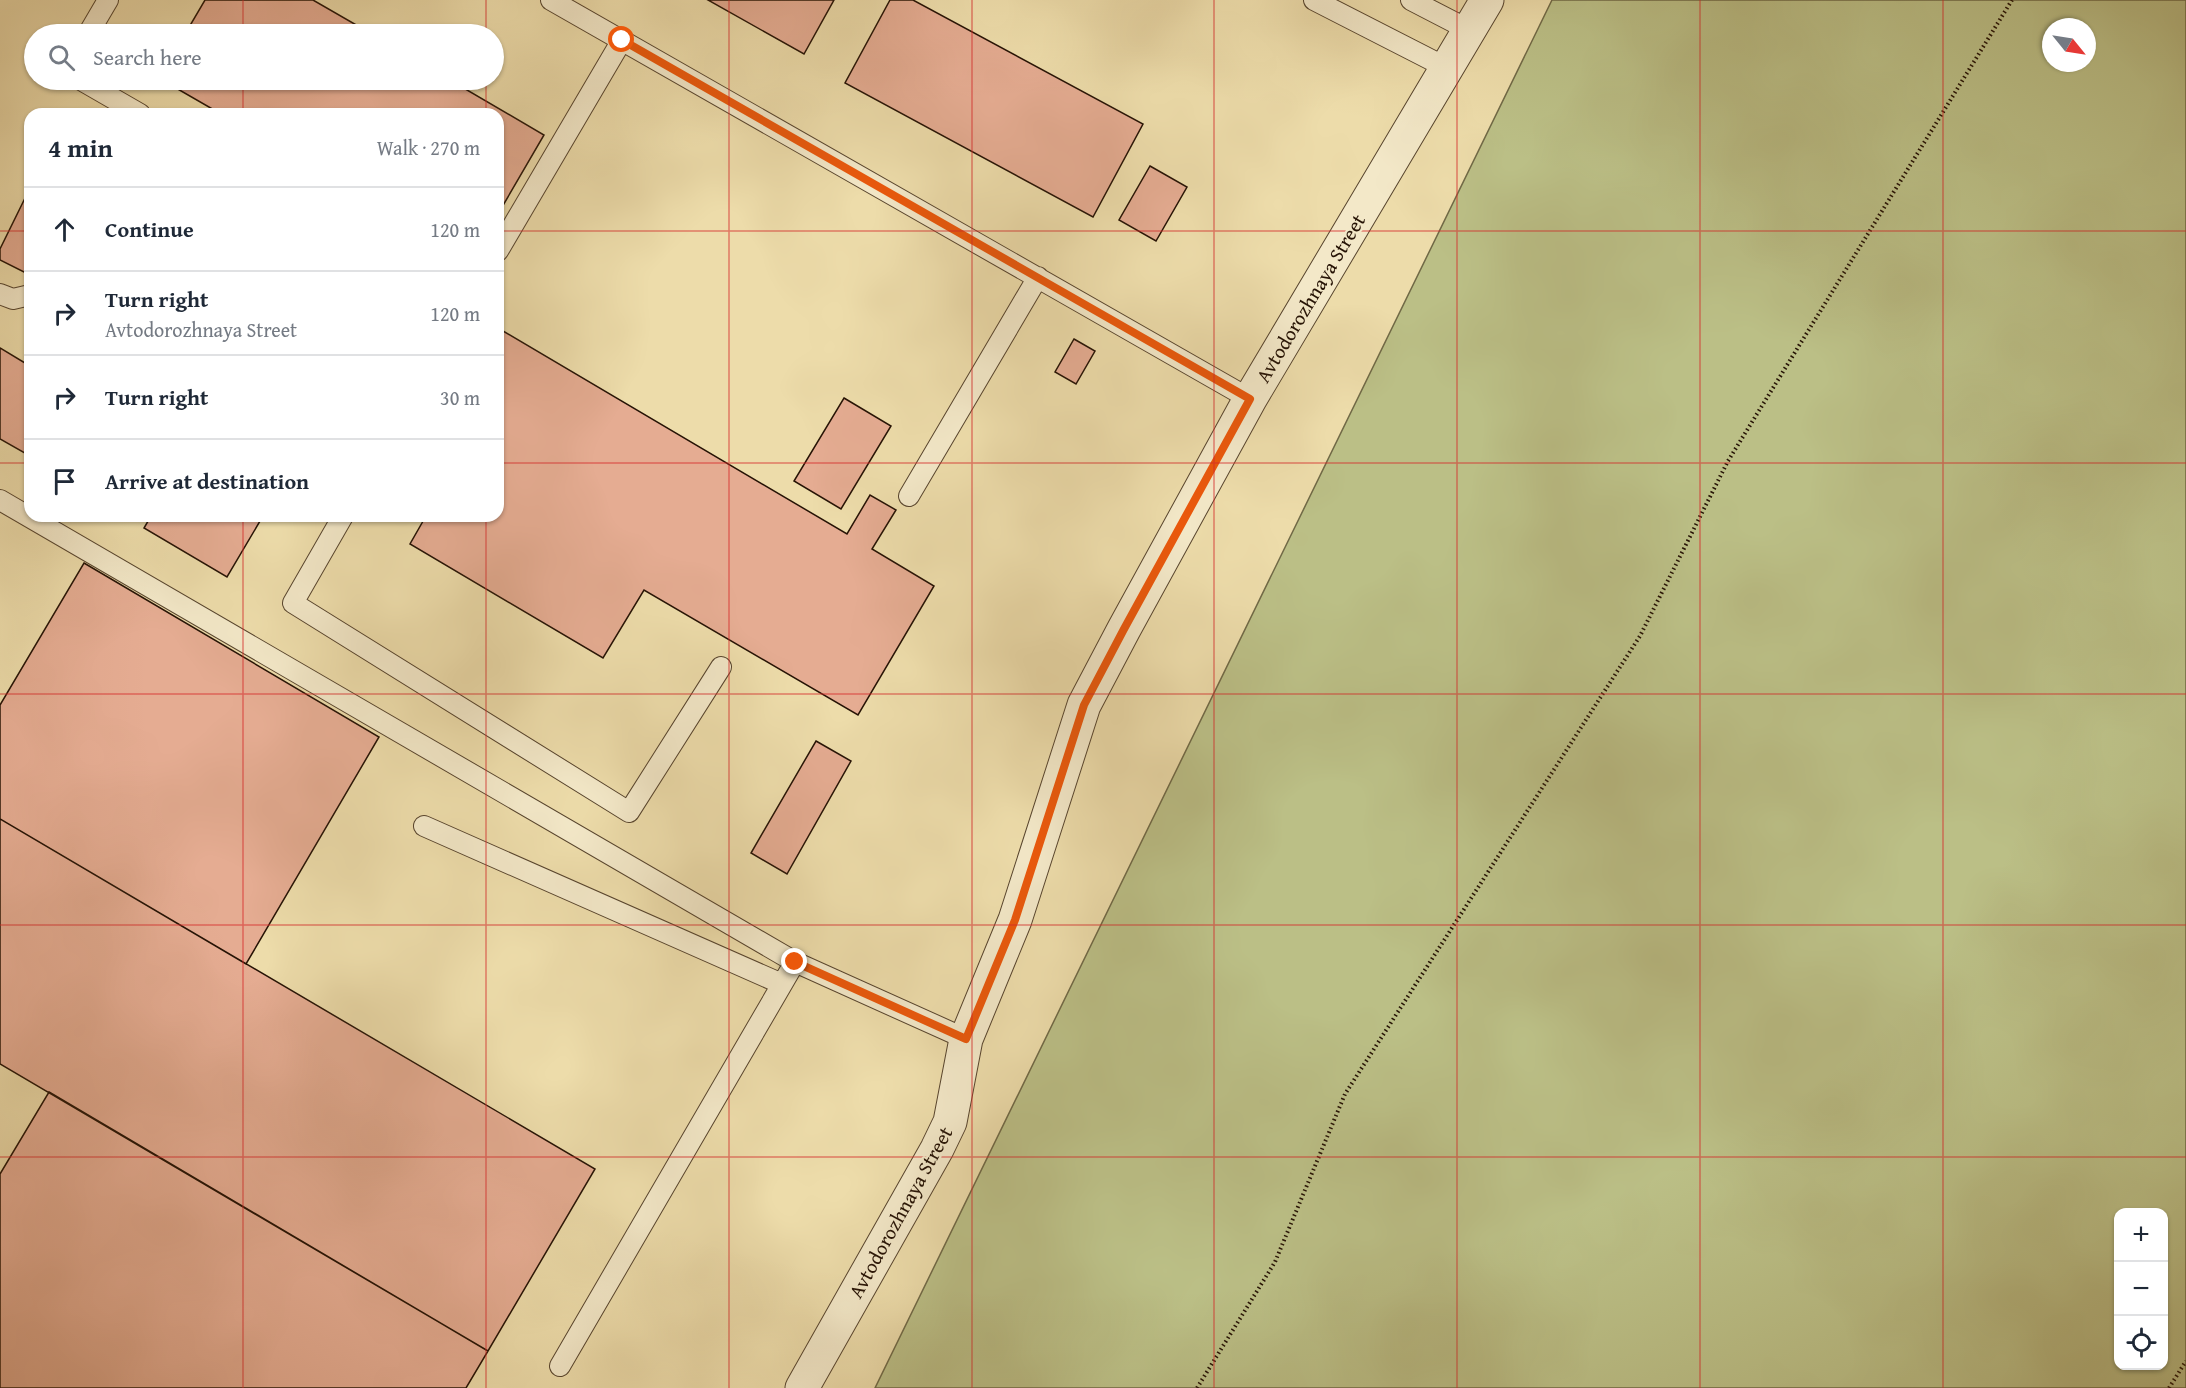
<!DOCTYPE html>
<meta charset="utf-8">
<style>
:root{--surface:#fff;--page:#f6f6f7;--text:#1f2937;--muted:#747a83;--line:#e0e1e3}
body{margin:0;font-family:"Gentium Book Plus",serif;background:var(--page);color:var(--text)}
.controls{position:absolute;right:18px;bottom:18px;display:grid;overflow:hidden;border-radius:12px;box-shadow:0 2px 4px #0004}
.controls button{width:54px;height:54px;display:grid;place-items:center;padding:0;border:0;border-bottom:2px solid var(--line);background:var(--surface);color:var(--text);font:30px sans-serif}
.compass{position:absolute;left:2042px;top:18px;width:54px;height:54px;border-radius:50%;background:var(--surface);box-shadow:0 2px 4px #0004;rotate:120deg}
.stop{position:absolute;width:18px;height:18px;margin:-14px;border:4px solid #ea580c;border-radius:50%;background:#fff}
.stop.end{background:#ea580c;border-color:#fff;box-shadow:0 2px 6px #0008}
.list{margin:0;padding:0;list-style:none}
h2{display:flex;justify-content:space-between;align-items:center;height:78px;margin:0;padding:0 24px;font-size:26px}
h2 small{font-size:20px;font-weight:400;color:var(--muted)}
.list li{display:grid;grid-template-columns:39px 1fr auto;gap:18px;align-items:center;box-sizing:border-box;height:84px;padding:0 24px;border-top:2px solid var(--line)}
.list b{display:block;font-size:22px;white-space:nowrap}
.list p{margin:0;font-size:20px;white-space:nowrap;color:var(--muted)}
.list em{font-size:20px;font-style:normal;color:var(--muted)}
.icon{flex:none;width:33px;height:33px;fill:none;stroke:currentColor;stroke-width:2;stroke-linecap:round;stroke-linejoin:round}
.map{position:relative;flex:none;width:2186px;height:1388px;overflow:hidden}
.search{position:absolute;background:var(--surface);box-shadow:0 2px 4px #0004;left:24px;top:24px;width:480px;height:66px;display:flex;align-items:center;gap:15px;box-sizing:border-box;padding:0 21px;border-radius:33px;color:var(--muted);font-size:22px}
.panel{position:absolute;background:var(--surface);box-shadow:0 2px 4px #0004;left:24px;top:108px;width:480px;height:414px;border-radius:18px}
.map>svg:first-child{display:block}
</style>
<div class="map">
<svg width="2186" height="1388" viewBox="0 0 2186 1388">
<rect width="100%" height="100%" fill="#eddcaa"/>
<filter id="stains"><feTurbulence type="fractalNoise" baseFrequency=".00333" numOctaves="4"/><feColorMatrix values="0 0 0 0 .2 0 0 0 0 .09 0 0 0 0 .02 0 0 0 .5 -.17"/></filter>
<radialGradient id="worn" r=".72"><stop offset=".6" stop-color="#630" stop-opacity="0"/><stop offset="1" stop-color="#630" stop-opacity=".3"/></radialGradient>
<path fill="#bbbf86" stroke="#706946" stroke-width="1.5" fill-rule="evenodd" d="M1552,0H2186V1388H875ZM2051,27H2087V63H2051ZM2118,1212H2164V1366H2118Z"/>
<path fill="#e5ac92" stroke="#261305" stroke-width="1.5" d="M205,0H313L372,34H185Z
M708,0H834L804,54Z
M890,0H913L1143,124L1093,217L845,83Z
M162,80H450L544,135L498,214V114H221Z
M1150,166L1187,187L1156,241L1119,220Z
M30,188V275L0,260V249Z
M498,328L847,534L870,495L896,510L872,549L934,586L858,715L644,590L603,658L410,544L426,516H498Z
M1074,339L1095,351L1076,384L1055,372Z
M0,348L30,366V456L0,439Z
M844,398L891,426L841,509L794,481Z
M151,516H263L227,577L144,528Z
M84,563L379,737L246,964L0,819V705Z
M816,741L851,761L787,874L751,853Z
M0,819L595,1169L488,1351L0,1064Z
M49,1092L488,1351L466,1388H0V1174Z"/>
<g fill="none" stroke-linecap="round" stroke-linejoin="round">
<defs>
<path id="lane" d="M551,0L1250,399
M1314,0L1447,68
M1411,0L1469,30
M88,34L108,0
M81,80L140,114
M498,251L622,40
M0,294L13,299L30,295
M909,496L1038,277
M0,500L795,962L966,1039
M343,516L293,603L629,812L721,667
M424,826L782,984
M560,1366L795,962"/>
<path id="street" d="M802,1388L937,1149L950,1122L966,1039L1015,920L1084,705L1124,629L1250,399L1487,0"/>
</defs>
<use href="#lane" stroke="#58452e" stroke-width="22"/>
<use href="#street" stroke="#58452e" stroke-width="35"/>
<path stroke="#261305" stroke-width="4" stroke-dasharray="1.5 3" stroke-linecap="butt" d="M1197,1388L1275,1262L1345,1094L1640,636L1728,461L2012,0
M2169,1388L2186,1361"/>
<use href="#lane" stroke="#f3e8c8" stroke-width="20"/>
<use href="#street" stroke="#f3e8c8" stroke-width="33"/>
</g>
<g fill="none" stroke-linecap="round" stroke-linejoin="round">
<path stroke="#ea580c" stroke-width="8" d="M622,40L1250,399L1124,629L1084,705L1015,920L966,1039L795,962"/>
</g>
<path fill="none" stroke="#d62828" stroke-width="1.5" stroke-opacity="0.55" d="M243,0V34M486,0V34M729,0V1388M972,0V1388M1214,0V1388M1457,0V1388M1700,0V1388M1943,0V1388M243,80V114M486,80V114M0,231H30M498,231H2186M0,463H30M498,463H2186M243,516V1388M486,516V1388M0,694H2186M0,925H2186M0,1157H2186"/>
<g text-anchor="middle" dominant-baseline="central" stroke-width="4.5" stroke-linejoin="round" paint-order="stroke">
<g font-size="20" fill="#261305" stroke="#f3e8c8">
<text transform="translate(1310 298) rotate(-59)">Avtodorozhnaya Street</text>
<text transform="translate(900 1212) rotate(-61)">Avtodorozhnaya Street</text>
</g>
</g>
<rect width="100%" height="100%" filter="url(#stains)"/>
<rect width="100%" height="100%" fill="url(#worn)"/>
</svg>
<div class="controls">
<button>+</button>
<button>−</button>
<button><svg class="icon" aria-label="locate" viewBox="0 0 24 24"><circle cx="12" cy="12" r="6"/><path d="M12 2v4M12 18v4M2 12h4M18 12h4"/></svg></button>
</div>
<svg class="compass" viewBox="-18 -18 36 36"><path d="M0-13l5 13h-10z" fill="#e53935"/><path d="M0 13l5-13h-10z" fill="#747a83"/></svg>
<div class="stop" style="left:622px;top:40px"></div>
<div class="stop end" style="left:795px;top:962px"></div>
<div class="search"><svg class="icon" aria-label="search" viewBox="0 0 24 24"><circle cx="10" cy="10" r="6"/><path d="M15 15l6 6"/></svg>Search here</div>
<section class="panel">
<h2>4 min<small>Walk · 270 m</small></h2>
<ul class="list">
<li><svg class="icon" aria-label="ahead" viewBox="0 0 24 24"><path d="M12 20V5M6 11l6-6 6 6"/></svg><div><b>Continue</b></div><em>120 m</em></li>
<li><svg class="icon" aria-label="right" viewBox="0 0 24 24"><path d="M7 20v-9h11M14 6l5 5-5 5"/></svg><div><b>Turn right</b><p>Avtodorozhnaya Street</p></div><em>120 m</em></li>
<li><svg class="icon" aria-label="right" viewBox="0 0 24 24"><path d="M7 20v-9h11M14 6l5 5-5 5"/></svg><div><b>Turn right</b></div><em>30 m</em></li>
<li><svg class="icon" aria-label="arrive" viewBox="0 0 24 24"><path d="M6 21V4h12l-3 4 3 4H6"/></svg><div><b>Arrive at destination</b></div></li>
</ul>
</section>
</div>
